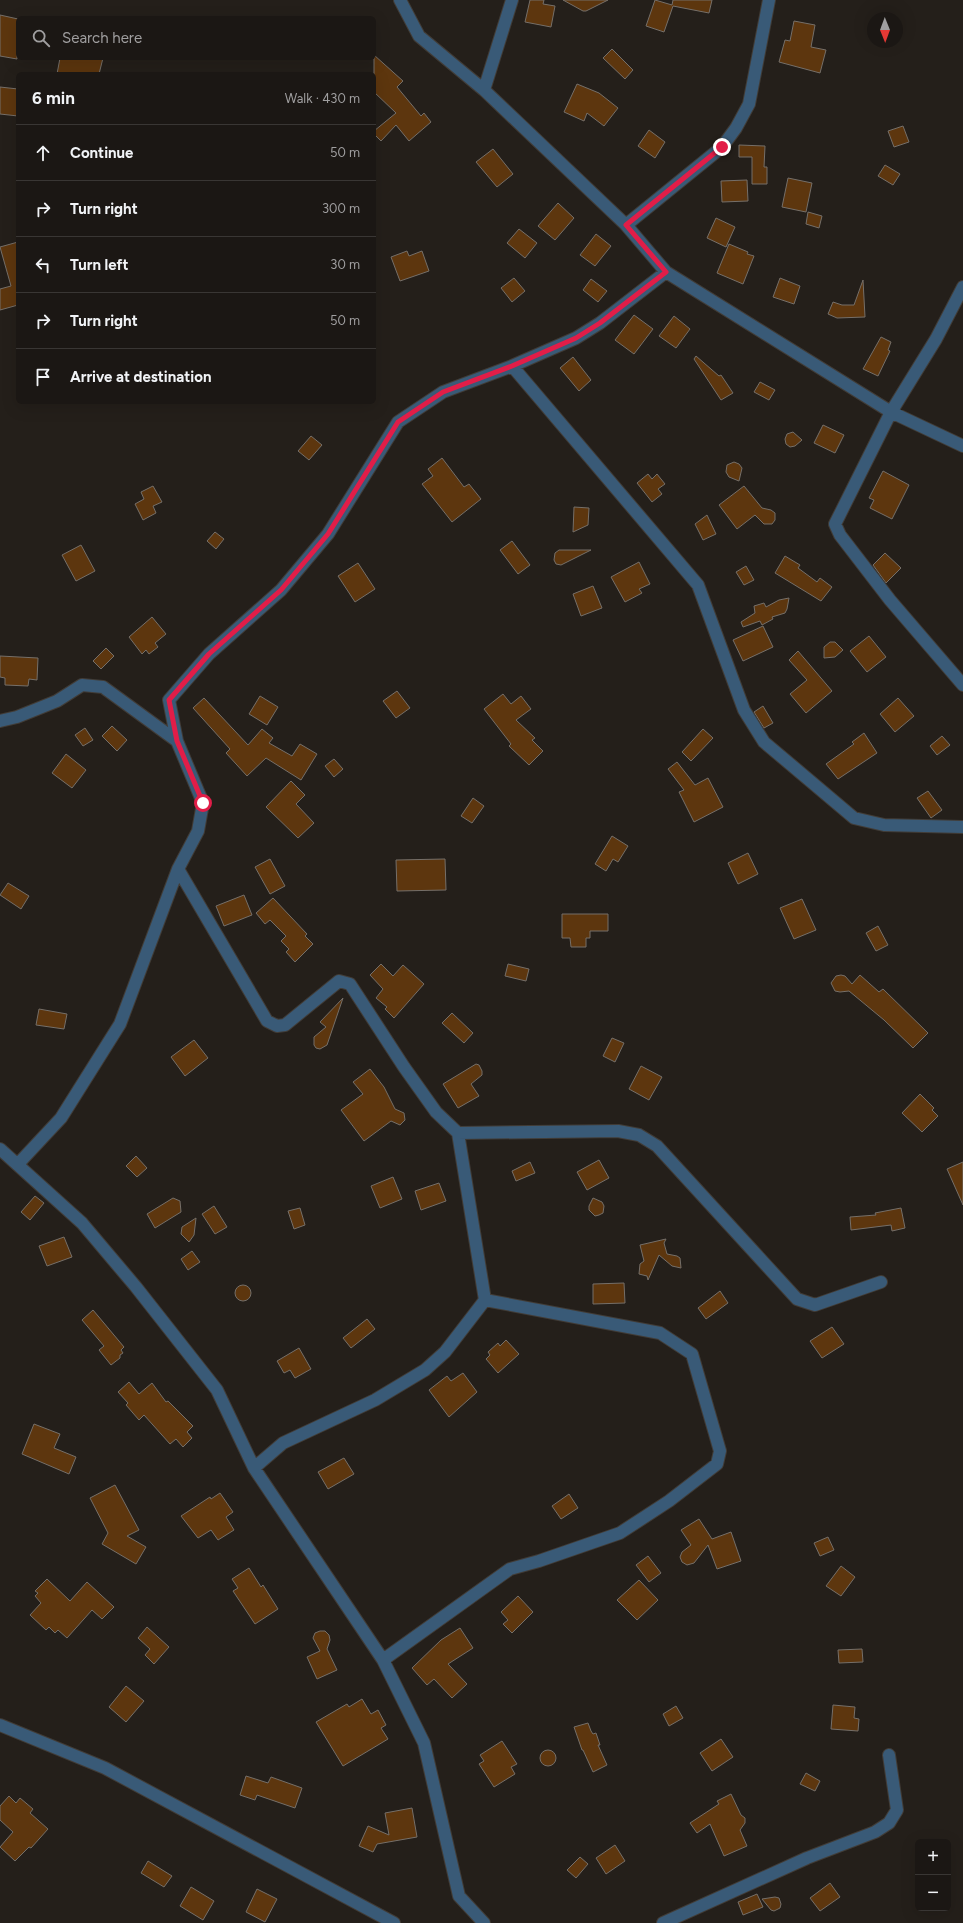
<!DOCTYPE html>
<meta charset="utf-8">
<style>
:root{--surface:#1b1714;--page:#24201d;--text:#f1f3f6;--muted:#a09fa0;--line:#393634}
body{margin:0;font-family:Figtree,sans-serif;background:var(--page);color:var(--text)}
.controls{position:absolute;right:12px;bottom:12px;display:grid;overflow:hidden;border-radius:6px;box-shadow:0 4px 16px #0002}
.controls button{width:36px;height:36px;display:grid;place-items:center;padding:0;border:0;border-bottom:1px solid var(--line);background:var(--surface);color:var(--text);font:20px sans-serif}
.compass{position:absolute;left:867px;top:12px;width:36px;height:36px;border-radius:50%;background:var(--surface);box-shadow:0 4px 16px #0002;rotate:179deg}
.stop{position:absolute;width:12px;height:12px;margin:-9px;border:3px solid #e11d48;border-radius:50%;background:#fff}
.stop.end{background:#e11d48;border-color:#fff;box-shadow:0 1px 4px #0008}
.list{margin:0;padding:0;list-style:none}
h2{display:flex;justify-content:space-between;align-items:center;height:52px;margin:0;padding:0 16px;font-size:17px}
h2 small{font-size:13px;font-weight:400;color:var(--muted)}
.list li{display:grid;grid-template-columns:26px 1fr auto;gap:12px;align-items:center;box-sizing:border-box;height:56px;padding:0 16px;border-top:1px solid var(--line)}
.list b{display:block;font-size:15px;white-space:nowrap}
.list em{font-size:13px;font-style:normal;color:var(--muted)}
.icon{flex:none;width:22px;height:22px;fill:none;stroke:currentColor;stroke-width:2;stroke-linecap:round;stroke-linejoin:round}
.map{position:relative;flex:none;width:963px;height:1923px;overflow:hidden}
.search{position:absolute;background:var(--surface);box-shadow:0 4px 16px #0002;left:16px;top:16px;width:360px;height:44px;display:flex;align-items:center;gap:10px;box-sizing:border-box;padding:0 14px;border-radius:6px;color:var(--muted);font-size:15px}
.panel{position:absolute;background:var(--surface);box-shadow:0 4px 16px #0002;left:16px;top:72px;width:360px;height:332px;border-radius:6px}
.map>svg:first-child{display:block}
</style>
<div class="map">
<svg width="963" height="1923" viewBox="0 0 963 1923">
<rect width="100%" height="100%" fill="#241f1a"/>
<path fill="#5d360e" stroke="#756f69" d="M530,0H544L543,4L555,6L551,27L525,22Z
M563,0H608L586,11H583Z
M655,0L672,5L673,0H712L709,13L673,6L664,32L646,26Z
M0,15L18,19L17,59L0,56Z
M794,21L815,25L811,47L826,50L820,73L779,62L785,40L790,41Z
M612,49L633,70L625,79L603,58Z
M374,55L403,81L397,87L421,116L424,113L431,122L409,141L396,125L381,141L374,134V131L396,113L374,92Z
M60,58H103L99,74H57Z
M577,84L599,93L618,108L604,126L587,113L584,121L564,112Z
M0,87L18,89V116L0,114Z
M903,126L909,142L894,147L888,131Z
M649,130L665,142L655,158L638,146Z
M739,145L765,146L764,167H767V184H752V157H739Z
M493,149L513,174L497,187L476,162Z
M885,165L900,174L893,185L878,176Z
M788,178L812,183L806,212L782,207Z
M747,180L748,201L722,202L721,181Z
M558,203L574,218L555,240L538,226Z
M808,212L822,216L819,228L806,224Z
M716,218L735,227L726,247L707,238Z
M519,229L537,243L525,258L507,243Z
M596,234L611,246L595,266L580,255Z
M18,242V305L0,310V289L11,286L0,247Z
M729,244L748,252L747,254L754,256L743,284L717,273Z
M407,251L409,256L422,251L429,271L400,281L391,257Z
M514,278L525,291L512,302L501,288Z
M780,278L800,286L794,304L773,297Z
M591,279L607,291L598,302L583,290Z
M863,280L865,317L837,318L828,314L833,302L842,305H854Z
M634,315L653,329L634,354L615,340Z
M674,316L690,329L676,348L659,336Z
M881,337L891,342L888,350L890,351L878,376L863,369Z
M696,356L719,376L721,375L733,393L721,400L694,359Z
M573,357L591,380L579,391L560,368Z
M760,382L775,390L769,400L754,392Z
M823,425L844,435L835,453L814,443Z
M793,432L802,440L795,446L790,447L786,444L785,439L787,434Z
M311,436L322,445L309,460L298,451Z
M442,458L464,487L469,484L481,499L452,522L422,484L433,476L428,469Z
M734,462L739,464L742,468L739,481L729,477L726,472L727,465Z
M883,471L909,485L892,519L870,508L874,500L869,498Z
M648,474L652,479L657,474L665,484L658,489L662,494L652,502L637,483Z
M153,486L162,502L153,506L156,513L143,520L135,504L144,499L141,492Z
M744,486L762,508L771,510L775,513V520L772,524H764L755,515L737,529L719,505Z
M574,507L589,508L588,525L573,532Z
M707,515L716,534L703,540L695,524Z
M215,532L224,539L216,549L207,541Z
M512,541L530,565L518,574L500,550Z
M81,545L95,571L76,581L62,555Z
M559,550H591L561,565L556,564L554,560L555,553Z
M885,553L901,568L886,583L873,565Z
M785,556L800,565L798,568L817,582L820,578L832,587L821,601L775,573Z
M639,562L650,584L639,589L642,593L625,602L611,577Z
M358,563L375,589L355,602L338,576Z
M746,566L754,580L744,585L736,572Z
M593,586L602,608L581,616L573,594Z
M789,598L787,609L785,613L772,617L773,619L762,625L760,621L743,627L741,622L755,613L754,606L764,603L766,607L779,600Z
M152,617L166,634L155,643L158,647L149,654L146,650L142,654L129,637Z
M763,626L773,647L743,661L733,640Z
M869,636L886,657L867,672L850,651Z
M830,642H835L843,650L835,657L824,658V647Z
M106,648L114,656L101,669L93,661Z
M798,651L832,691L806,713L790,694L807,680L789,660Z
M0,656L38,658L37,680L29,679L28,686L5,685V678L0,677Z
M397,691L410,708L396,718L383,701Z
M503,694L511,704L521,696L531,709L516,720L535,738L532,740L543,751L529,765L509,746L511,744L484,709Z
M260,696L278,707L267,725L249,714Z
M204,698L248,745L262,729L273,738L269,743L292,756L300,744L317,754L301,780L266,758L247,776L226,753L230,749L193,708Z
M898,698L914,716L895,732L880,714Z
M763,706L773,723L764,728L754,712Z
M112,726L127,740L117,751L102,736Z
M85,728L93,740L83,746L75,735Z
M703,729L713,738L691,761L682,752Z
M864,733L877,753L838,779L826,764L854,744L852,742Z
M942,736L950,745L937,755L930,746Z
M66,754L86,770L72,788L52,773Z
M334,759L343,769L334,777L325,766Z
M677,762L695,785L708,778L723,807L694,822L679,792L684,790L668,769Z
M291,781L305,795L296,804L314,823L298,838L266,807Z
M928,791L942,810L931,818L917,798Z
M473,798L484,806L472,823L461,816Z
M612,836L628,846L618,862L613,859L606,871L595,864Z
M748,853L758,874L738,884L728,863Z
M270,859L285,886L270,894L255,867Z
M445,859L446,890L397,891L396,860Z
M8,883L29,896L21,909L0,895Z
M244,895L252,915L224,926L216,906Z
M273,898L307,934L305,936L313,944L295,962L286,952L289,949L281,941L286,936L270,920L265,924L256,913Z
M802,899L816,930L794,939L780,908Z
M562,914H608V931H590V938H586V947H571L570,938H562Z
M878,926L888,945L876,951L866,933Z
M381,964L393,976L403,965L424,984L394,1018L385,1009L387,1007L376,998L383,989L370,975Z
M508,964L529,969L526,981L505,976Z
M841,975L845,976L852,984L860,975L879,992L883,989L928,1033L913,1048L884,1020L849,991L840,992L835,991L831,983L836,976Z
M343,998L327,1045L320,1049L316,1048L314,1045V1037L326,1027L320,1022Z
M39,1009L67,1014L64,1029L36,1025Z
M452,1013L473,1033L464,1043L442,1023Z
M612,1038L624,1043L615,1062L603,1056Z
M194,1040L208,1058L185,1076L171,1057Z
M476,1064L479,1065L482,1071V1075L471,1084L479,1096L458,1108L443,1084Z
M641,1066L662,1077L649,1100L629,1089Z
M370,1069L384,1087L395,1109L404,1113L405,1120L400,1125L391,1121L364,1141L341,1110L363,1094L353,1082Z
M920,1094L934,1108L932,1110L938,1116L922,1132L902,1113Z
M136,1156L147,1168L137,1177L126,1166Z
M599,1160L609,1178L587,1190L577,1172Z
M530,1162L535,1173L516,1181L512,1171Z
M963,1162V1205L947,1169Z
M393,1177L402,1199L380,1208L371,1186Z
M439,1183L446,1201L421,1210L415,1191Z
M35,1196L44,1203L30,1220L21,1212Z
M173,1198L180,1201L181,1212L155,1228L147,1214Z
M593,1198L602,1202L604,1206L603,1213L599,1215L595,1216L589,1210V1206Z
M214,1206L227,1227L215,1234L202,1214Z
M300,1208L305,1225L294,1229L288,1211Z
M901,1208L905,1228L892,1231L891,1225L851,1230L850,1217L876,1215L875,1213Z
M196,1218L194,1235L189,1242L181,1234L182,1227Z
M64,1237L72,1257L47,1266L39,1246Z
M666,1239L664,1243L667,1254L677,1256L680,1258L681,1268L672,1266L659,1255L648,1280L647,1276L639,1274L640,1264L644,1261L640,1245Z
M192,1251L200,1262L188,1270L181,1259Z
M624,1283L625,1303L593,1304V1284Z
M235 1293a8 8 0 1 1 16 0a8 8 0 1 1-16 0Z
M720,1291L728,1303L706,1319L698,1308Z
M93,1310L124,1347L121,1350L123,1353L120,1355V1358L111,1365L99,1350L104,1346L82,1320Z
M367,1319L375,1329L351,1348L343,1338Z
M832,1327L844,1344L822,1358L810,1341Z
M506,1340L519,1354L498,1373L486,1359L490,1355L488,1352L498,1343L500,1346Z
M299,1348L311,1369L295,1378L290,1370L284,1373L277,1361Z
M463,1373L477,1392L449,1417L429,1390L447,1376L451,1381Z
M129,1382L139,1394L152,1383L166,1402L168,1401L193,1426L187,1432L192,1438L183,1447L176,1439L170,1444L144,1415L139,1420L126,1405L128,1403L118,1392Z
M34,1424L60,1434L54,1448L76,1457L69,1474L22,1454Z
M344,1458L354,1474L328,1489L318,1472Z
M115,1485L139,1530L127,1536L146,1547L136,1564L102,1544L108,1533L90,1498Z
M220,1493L233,1512L226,1517L234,1530L218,1540L211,1530L198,1538L181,1516L210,1497L211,1499Z
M569,1494L578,1508L561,1519L552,1506Z
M699,1519L712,1539L731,1532L741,1561L717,1569L708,1545L694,1563L687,1565L682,1562L680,1557L682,1552L691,1545L681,1530Z
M828,1537L834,1550L820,1556L814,1543Z
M648,1556L661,1573L649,1582L636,1565Z
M841,1566L855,1577L841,1596L826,1586Z
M249,1568L261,1587L263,1585L278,1609L255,1624L233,1591L238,1588L232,1579Z
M47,1579L70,1601L87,1582L114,1607L102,1619L92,1610L67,1638L58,1630L55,1633L49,1627L46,1630L30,1615L41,1603L35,1596L38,1593L35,1591Z
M639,1580L658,1600L637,1620L617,1600Z
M518,1596L533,1612L512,1633L503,1624L508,1620L501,1612Z
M147,1627L169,1647L154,1664L145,1655L150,1649L138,1638Z
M460,1628L473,1648L448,1664L467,1684L452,1698L434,1679L427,1685L412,1668L441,1640Z
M320,1631H325L329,1635L330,1640L327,1649L337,1670L317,1679L307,1657L320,1651L313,1638L315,1633Z
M862,1649L863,1662L839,1663L838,1650Z
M126,1686L144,1701L126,1722L109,1707Z
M362,1699L371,1714L378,1710L386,1725L381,1728L388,1739L343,1766L316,1722L347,1704L349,1707Z
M833,1705L855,1707L854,1718L859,1719L858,1731L831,1729Z
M676,1706L683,1718L669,1726L663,1714Z
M588,1723L591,1731L593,1734L596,1733L600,1745H598L607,1765L593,1772L583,1750H582L574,1727Z
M721,1739L733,1757L712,1771L700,1753Z
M502,1741L517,1764L511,1767L515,1774L494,1787L479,1764L484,1761L480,1755Z
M540 1758a8 8 0 1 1 16 0a8 8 0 1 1-16 0Z
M806,1773L820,1781L815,1791L800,1784Z
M246,1776L268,1783L271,1777L302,1788L295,1808L257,1795L255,1800L240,1795Z
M731,1794L741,1815L745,1818V1823L740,1830L747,1846L724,1856L710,1824L697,1833L690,1823L719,1804L717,1801Z
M9,1796L16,1803L20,1798L33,1809L30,1813L48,1829L31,1848L29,1847L15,1861L0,1847L13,1832L0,1820V1806Z
M412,1808L417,1837L377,1844L373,1852L359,1846L368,1826L389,1835L385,1813Z
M615,1845L625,1861L606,1874L596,1858Z
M580,1857L588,1864L576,1878L567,1870Z
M148,1861L172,1876L164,1887L141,1873Z
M830,1883L840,1897L820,1911L810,1898Z
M191,1887L214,1901L203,1920L180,1906Z
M257,1889L277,1899L265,1922L246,1912Z
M757,1894L763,1907L743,1915L738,1902Z
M775,1897L779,1898L781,1904L780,1908L774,1911L771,1910L762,1899Z"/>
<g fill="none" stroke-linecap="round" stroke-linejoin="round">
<defs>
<path id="minor" d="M400,0L419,36L484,90L626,225L666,272L891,412L963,446
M484,90L512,0
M626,225L722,147L736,128L749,104L769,0
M963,287L936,339L891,412L835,524L840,535L890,600L963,685
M512,366L698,585L744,710L764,742L854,818L884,825L963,827
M0,721L17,717L57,701L82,685L103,687L177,741
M178,869L267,1021L277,1026L285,1025L339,981L350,984L404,1067L436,1112L458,1133L485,1300L445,1352L425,1370L375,1400L283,1443L254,1468
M458,1133L618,1131L639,1135L657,1146L797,1299L815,1305L881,1282
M0,1149L82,1223L136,1287L217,1390L254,1468L383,1660L424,1743L459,1896L484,1923
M18,1164L61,1118L120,1024L178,869L198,831L203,803L177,741L169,700L209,654L281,590L328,534L398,422L443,392L512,366L576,338L600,323L666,272
M383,1660L510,1569L539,1561L620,1533L669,1501L717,1464L720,1451L692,1354L660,1333L485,1300
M0,1725L105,1768L394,1923
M663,1923L807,1858L875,1832L889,1823L897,1810L889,1755"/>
</defs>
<use href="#minor" stroke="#413c37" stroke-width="14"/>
<use href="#minor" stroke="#395a77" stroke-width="12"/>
</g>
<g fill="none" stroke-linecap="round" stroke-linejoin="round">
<path stroke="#e11d48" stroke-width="5" d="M203,803L177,741L169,700L209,654L281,590L328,534L398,422L443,392L512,366L576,338L600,323L666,272L626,225L722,147"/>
</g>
</svg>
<div class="controls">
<button>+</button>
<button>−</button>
</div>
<svg class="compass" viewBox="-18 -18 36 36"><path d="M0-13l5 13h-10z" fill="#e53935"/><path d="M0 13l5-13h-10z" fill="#a09fa0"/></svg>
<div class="stop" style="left:203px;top:803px"></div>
<div class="stop end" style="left:722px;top:147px"></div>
<div class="search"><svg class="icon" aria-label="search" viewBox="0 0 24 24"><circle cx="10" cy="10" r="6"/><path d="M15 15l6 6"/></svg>Search here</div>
<section class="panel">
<h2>6 min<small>Walk · 430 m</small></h2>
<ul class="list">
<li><svg class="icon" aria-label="ahead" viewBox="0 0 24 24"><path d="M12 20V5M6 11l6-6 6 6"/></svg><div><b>Continue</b></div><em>50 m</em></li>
<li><svg class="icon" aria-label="right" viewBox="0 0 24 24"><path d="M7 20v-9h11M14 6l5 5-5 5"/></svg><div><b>Turn right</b></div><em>300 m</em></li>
<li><svg class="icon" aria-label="left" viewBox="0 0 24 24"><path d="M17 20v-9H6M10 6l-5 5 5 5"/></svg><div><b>Turn left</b></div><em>30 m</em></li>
<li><svg class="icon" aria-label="right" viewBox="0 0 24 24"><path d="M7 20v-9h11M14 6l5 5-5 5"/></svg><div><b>Turn right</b></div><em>50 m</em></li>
<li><svg class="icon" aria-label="arrive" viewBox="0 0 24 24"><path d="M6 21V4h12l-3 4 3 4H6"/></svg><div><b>Arrive at destination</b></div></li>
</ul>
</section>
</div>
